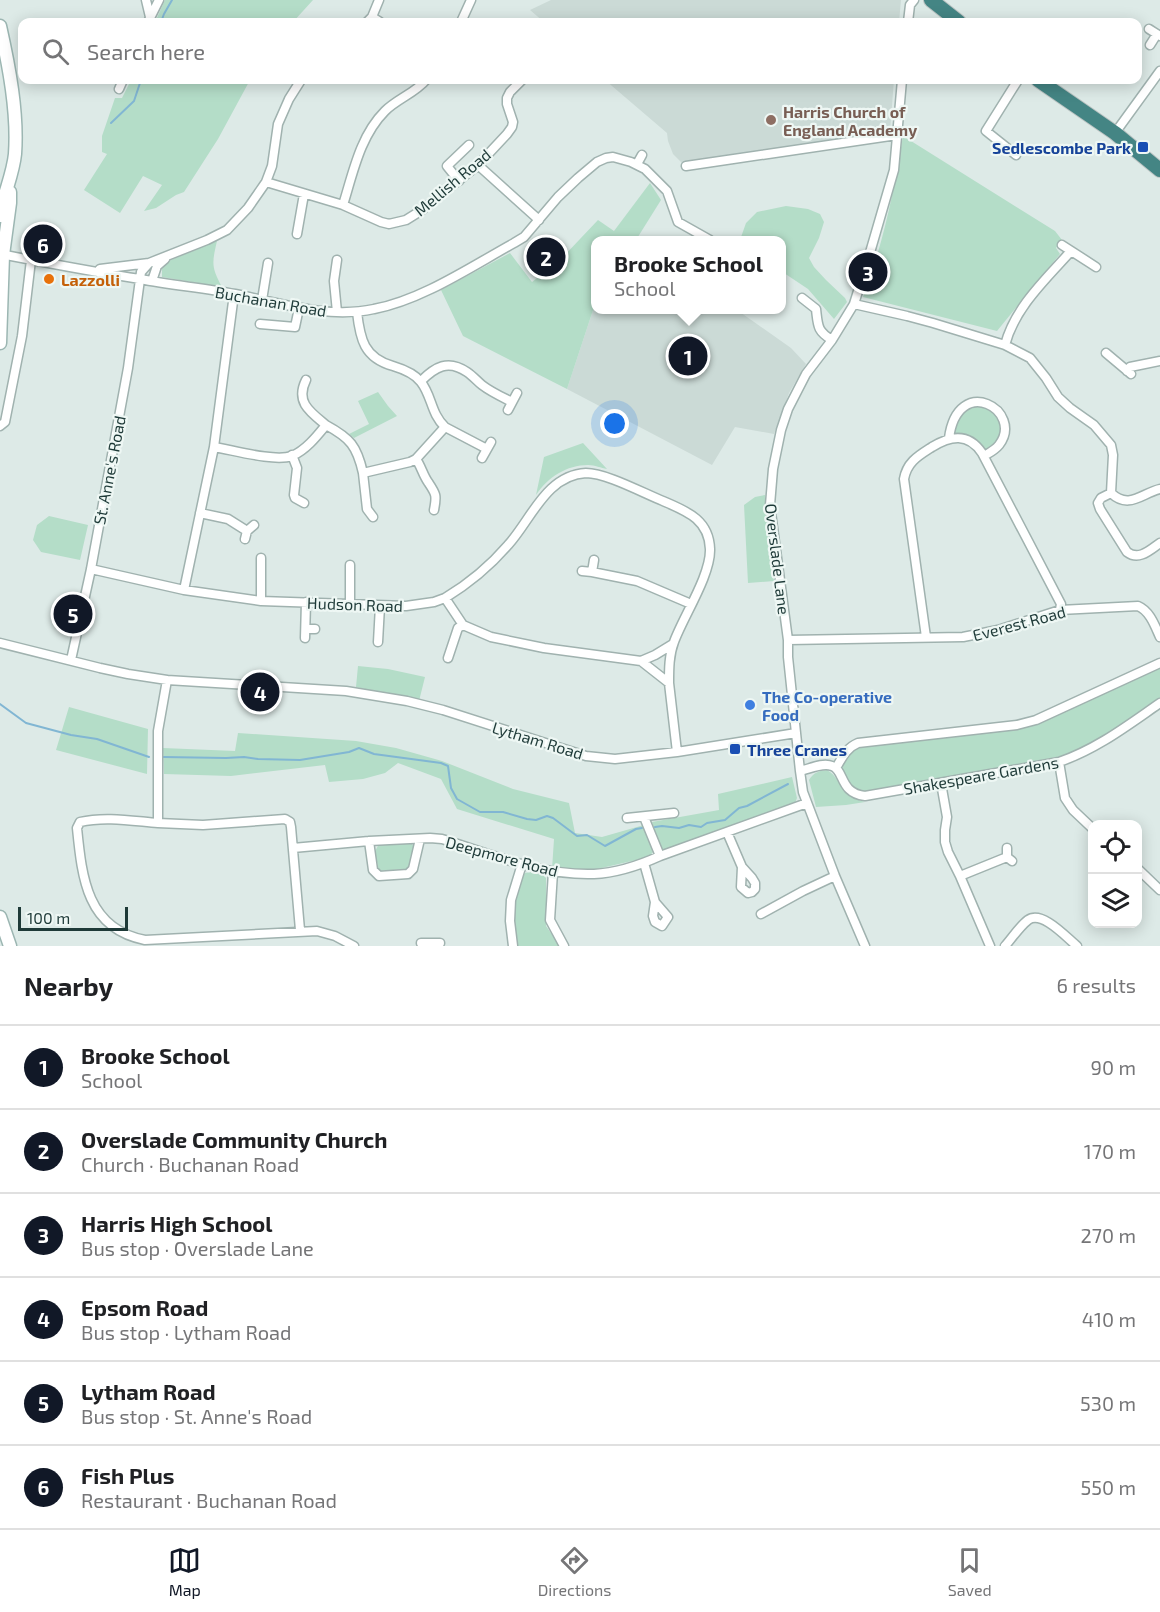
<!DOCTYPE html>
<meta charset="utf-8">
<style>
:root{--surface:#fff;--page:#f6f6f6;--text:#202124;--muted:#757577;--line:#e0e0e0;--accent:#111827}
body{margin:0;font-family:"Exo 2",sans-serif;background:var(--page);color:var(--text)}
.controls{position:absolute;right:18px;bottom:18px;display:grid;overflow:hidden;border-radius:12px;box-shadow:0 3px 15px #0003}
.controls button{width:54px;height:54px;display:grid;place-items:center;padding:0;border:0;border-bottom:2px solid var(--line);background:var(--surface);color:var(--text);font:30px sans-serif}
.scale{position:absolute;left:18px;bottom:15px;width:110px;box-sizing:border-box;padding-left:6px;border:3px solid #1e3a38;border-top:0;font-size:16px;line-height:21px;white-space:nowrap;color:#1e3a38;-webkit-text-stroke:4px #eef7f4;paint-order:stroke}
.you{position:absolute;left:615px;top:424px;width:21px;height:21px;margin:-15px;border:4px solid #fff;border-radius:50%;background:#1a73e8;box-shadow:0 0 0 9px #1a73e833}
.badge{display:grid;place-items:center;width:39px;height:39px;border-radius:50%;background:var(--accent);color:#fff;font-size:20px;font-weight:700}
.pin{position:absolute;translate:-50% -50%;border:3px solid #fff;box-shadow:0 2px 6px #0006}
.popup{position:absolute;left:591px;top:236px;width:195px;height:78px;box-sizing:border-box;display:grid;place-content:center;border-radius:12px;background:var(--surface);filter:drop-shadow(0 2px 4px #0005);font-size:20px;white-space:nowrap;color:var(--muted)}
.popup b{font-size:22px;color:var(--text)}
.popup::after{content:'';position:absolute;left:50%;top:100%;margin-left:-12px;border:12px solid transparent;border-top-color:var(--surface)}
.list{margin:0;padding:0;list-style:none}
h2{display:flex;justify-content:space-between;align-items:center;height:78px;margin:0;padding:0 24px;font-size:26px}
h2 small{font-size:20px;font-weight:400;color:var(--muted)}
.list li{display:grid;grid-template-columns:39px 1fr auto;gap:18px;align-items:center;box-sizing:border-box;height:84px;padding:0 24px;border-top:2px solid var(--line)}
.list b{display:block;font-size:22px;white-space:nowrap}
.list p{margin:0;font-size:20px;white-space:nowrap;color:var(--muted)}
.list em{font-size:20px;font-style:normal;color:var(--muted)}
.icon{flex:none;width:33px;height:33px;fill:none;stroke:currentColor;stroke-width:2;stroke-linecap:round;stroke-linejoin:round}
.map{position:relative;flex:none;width:1160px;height:946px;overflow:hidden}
.search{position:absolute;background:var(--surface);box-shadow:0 3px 15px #0003;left:18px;right:18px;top:18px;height:66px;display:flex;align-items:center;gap:15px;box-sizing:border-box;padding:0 21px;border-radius:12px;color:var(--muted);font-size:22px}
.sheet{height:582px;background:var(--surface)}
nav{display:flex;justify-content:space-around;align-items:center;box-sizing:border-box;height:84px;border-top:2px solid var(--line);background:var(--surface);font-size:16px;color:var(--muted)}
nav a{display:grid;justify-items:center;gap:3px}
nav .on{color:var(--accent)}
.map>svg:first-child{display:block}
</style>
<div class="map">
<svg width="1160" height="946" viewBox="0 0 1160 946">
<rect width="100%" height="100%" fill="#ddeae7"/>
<path fill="#cbdad6" d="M551,0H901L899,22H544L530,10Z
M605,80H894L890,131L682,163L673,154L668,141L667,133Z
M595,304V310H737L791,348L806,364L789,393L774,434L735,427L712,465L567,389Z"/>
<path fill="#b4ddc8" d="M165,0H313L293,22H155Z
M131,80H250L218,139L184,192L176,195L156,208L144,211L162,185L143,176L120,213L84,190L107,154L102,152V136L115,98H122Z
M903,136L1055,231L1062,240L1056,248L1060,254L997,331L863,297C883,245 894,191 903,136Z
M650,183L661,200L636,240H595V304L567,389L463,336L441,290L510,253L532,282L562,258L598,220L614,231Z
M786,206L808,209L820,214L824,222L819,238L809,258L814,267L826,280L845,298L847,302L834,319L808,289L781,271V240H740L746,223L757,212Z
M217,241C212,263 211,267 222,287L162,277V269L166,262Z
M378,392L388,406L397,416L354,438L349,434L369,424L358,401Z
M978,405L991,408L997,414L1003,428L997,442L987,451C979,442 968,434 956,435L955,432C960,416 962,410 978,405Z
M583,443L607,469C601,468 595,465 588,465C567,465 548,477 536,495L544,457Z
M765,495L774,581L748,583L744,505L755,497Z
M49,516L88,525L80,560L41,552L33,540L37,525Z
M358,666L388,669L425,677L419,701L356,687Z
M1160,666V701L1104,737L1067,755L940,780L862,792C839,780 833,758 861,746L987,733L1026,727Z
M69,707L148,729L147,774L56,750Z
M238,733L356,741L396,748L442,761L513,789L569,803L575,833L602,837L644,825L653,852L649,857L593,870L552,869L554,839L457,809L441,779L398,763L385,773L363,779L329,782L325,765L231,776L164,774L163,748L235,751Z
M827,770C837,775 839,786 847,793C852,798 858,800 865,802L846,805L816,807L809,780C814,772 819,771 827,770Z
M792,777L797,798L795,803L666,851L661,850L652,822L719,810L718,794Z
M411,843L414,846L413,853L411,854L409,866L406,869L379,871L376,857L374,853L379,844Z
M531,872L543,875L546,878V926L560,946H517C515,923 511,893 525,873Z"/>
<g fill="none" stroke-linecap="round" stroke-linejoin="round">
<path stroke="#81b6d3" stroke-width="2" d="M161,22L164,14L172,0
M111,123L134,101L141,80
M0,704L26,723L71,735L97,739L149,757
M163,757L226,758L244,757L258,759L300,760L349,752L359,748L374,754L441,763L448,766L451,788L457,799L480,812H503L527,819L536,820L547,816L553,818L577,836L587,835L605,846L636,829L642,828
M655,827L662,826L679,828L689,825L701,827L707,823L725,820L739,808L747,806L788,784"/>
<defs>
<path id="minor" d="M146,0L150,17
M372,17L380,22
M148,22L159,0
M367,22L372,17L379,0
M461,22L471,0
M908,22L910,5L914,0
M1149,29L1160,36
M1150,45L1157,34
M119,89L123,80
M1115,133L1160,71
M1016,155L986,131L1018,80
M637,164L642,155
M478,165L539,220
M686,166L897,135
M459,181L447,166L469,145
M266,182L343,205L381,222L389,224L406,220L422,210L478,165L507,134L512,127L513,122L507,104V98L510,92L522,80
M343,205C353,173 360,136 385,111C397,99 415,93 426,80
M297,234L304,194
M1062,245L1096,267
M0,254C47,263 93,272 140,279C171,285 203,288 235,294C280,303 328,319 374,309C422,300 472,266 514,243L524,237L558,197L578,178L597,162L606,158L613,157L631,162L645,169L667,191L678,222L710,240
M337,260L334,281L337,312
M100,269L149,263
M152,281L157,266L165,259
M802,298L816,309C818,326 817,331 832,340
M262,300L268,263
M854,304L907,316L933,323L1005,345L1030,358L1046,378L1058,397L1070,408L1094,425L1111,445L1113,455L1111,493
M260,324L295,327L299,308
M1005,345C1015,307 1046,279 1071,251
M1106,353L1131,374
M1127,371L1130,367L1160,361
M306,380C295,402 310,412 326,425
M421,381C435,367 448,359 467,372C473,376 477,381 482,385C491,392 502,397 512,402
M508,410L517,393
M0,426L5,422L22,336L31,260
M445,427L487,449
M949,438C958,372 1025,411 999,445C995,450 989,453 984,456
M214,447C233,450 274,462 292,456C306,450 317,436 326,425C350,438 357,446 363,473L410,462L416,459L445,427C431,414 432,396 421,382C414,373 403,369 393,366C364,358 360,339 357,312
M292,455L297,468L294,495L295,498L304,503
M482,458L491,442
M416,459C421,466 423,475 428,482C436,494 437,495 434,510
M363,473L367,509L373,517
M1111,493L1101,498L1098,503L1100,509L1127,552C1139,561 1150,550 1160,543
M1111,493C1129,510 1142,493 1160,489
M200,513L228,519L247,531
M245,539L247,531L254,525
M261,558V601
M91,569L184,590L261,601L406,606L434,602L445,598L463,625L491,637L544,648L641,661L669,683L677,752
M582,571L592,572L637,581L691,604
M592,572L594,560
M184,590L214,447L234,294
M445,598C468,584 490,566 508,545C531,520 546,475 586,473C606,473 643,493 663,501C686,511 709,519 710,549C711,575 683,617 674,642C669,655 669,669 669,683
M350,603V565
M306,629H315
M926,637L904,479C907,462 918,456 932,447C950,436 968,432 982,453L1061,604L1060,610
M305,638L306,602
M788,640L963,637L998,630L1060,610L1138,606C1150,611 1155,626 1160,637
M378,642L380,606
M0,643L100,668L128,674L167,680L346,691L407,701L443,710L586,756L615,759L677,752L796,733
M448,658L458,628L463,625
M71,660L91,569L128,368L141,272L149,263L207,240L227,230L248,208L266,182L272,166L278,124L289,99L301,80
M641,661L655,655L673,644
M167,680L158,731V823L203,825L285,819L290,822L291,827L300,930
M1059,762L1065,798L1073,810L1092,828
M836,768C842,758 846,748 858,743L1017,725L1036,720L1160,663
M800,771C809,769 823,762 832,766C845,770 839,793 865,796L1059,762C1097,749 1128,725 1160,703
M941,783L947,817L945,830V842L948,852L960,876L990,946
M644,817L660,856
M627,818L674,813
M158,823C133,821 105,816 80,822L77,828C82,878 87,929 145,940L317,931L335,936L354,946
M727,832L742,867L741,887L748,893L752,892L755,889V883L752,878L742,867
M369,841L373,870L379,876L408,874L413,869L420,839
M293,848L369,841L430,838L442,839C491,854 542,876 594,874C616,873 640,865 660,856L807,803
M1007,848V857L1012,861
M644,863L655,902L653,916L655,922L662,926L668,917L655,902
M1138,869L1160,890
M553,872L550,920L564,946
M960,876L1007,857
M761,914L803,891L835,876
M421,943H440
M513,946L510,921L511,900L522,864
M865,946L835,876L803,792L800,771L788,657V640L770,505L773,469L781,430L788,409L806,374L832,340L854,304L869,256L894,170L902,80
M1005,946C1012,938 1020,926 1028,920C1042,910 1066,937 1077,946"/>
<path id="secondary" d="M0,26C9,66 18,113 15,154C13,175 3,195 0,216
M0,343L3,255L10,203V192
M0,917L10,946"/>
<path id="trunk" d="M931,0L959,22
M1038,80L1115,133L1160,170"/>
</defs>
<use href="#minor" stroke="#a0b2af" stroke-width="11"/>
<use href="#secondary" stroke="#9cb6b2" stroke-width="15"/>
<use href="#trunk" stroke="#bcc4c3" stroke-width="16"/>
<use href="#minor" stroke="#fff" stroke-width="8"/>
<use href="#secondary" stroke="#fff" stroke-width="12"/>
<use href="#trunk" stroke="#448584" stroke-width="14"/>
</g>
<circle fill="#8d6e63" stroke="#eef7f4" stroke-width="2" cx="771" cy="120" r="6"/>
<g fill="#1a4fb4" stroke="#eef7f4" stroke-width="2">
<rect x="1137" y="141" width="12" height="12" rx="3"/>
<rect x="729" y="743" width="12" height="12" rx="3"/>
</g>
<circle fill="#e8710a" stroke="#eef7f4" stroke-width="2" cx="49" cy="279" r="6"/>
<circle fill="#3f7fe0" stroke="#eef7f4" stroke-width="2" cx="750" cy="705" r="6"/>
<g text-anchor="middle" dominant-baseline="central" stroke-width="4.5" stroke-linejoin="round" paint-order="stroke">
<g font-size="16" font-weight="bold" fill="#785e54" stroke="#eef7f4" text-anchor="start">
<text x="783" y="111">Harris Church of<tspan x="783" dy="18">England Academy</tspan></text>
</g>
<g font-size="16" font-weight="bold" fill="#164399" stroke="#eef7f4" text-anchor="end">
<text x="1131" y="147">Sedlescombe Park</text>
<text x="747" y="749" text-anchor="start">Three Cranes</text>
</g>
<g font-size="16" fill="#1e3a38" stroke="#eef7f4">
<text transform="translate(452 182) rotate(-40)">Mellish Road</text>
<text transform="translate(271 301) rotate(10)">Buchanan Road</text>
<text transform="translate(109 470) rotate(-79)">St. Anne's Road</text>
<text transform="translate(778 559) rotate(83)">Overslade Lane</text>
<text transform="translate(355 604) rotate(2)">Hudson Road</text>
<text transform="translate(1019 623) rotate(-15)">Everest Road</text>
<text transform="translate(538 740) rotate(17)">Lytham Road</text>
<text transform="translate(981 775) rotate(-10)">Shakespeare Gardens</text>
<text transform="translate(502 856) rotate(15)">Deepmore Road</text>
</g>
<g font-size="16" font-weight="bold" fill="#c56008" stroke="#eef7f4" text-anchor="start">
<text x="61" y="279">Lazzolli</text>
</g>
<g font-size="16" font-weight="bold" fill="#366cbe" stroke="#eef7f4" text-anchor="start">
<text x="762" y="696">The Co-operative<tspan x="762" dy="18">Food</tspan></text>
</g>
</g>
</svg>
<div class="controls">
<button><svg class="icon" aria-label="locate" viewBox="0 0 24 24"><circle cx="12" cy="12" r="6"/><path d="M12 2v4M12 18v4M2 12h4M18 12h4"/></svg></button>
<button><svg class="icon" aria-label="layers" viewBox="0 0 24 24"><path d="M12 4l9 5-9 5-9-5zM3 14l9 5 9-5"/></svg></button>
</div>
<div class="scale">100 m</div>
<div class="you"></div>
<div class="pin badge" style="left:688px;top:356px">1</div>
<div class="popup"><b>Brooke School</b>School</div>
<div class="pin badge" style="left:546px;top:257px">2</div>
<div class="pin badge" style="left:868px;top:272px">3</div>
<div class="pin badge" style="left:260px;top:692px">4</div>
<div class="pin badge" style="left:73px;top:614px">5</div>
<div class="pin badge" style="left:43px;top:244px">6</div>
<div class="search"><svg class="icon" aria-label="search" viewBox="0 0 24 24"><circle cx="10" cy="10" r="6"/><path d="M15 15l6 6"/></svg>Search here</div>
</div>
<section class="sheet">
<h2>Nearby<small>6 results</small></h2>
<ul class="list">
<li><span class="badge">1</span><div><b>Brooke School</b><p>School</p></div><em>90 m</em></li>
<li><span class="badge">2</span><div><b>Overslade Community Church</b><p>Church · Buchanan Road</p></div><em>170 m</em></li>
<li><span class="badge">3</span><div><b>Harris High School</b><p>Bus stop · Overslade Lane</p></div><em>270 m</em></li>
<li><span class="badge">4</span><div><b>Epsom Road</b><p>Bus stop · Lytham Road</p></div><em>410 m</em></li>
<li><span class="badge">5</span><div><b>Lytham Road</b><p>Bus stop · St. Anne's Road</p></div><em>530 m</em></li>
<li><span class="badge">6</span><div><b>Fish Plus</b><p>Restaurant · Buchanan Road</p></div><em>550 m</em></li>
</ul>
</section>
<nav>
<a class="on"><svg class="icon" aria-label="map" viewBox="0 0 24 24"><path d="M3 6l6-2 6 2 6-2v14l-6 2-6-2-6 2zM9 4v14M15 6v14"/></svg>Map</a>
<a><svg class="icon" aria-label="directions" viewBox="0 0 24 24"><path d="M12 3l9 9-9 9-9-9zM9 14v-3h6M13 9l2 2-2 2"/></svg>Directions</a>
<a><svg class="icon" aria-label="saved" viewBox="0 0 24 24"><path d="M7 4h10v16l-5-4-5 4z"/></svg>Saved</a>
</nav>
